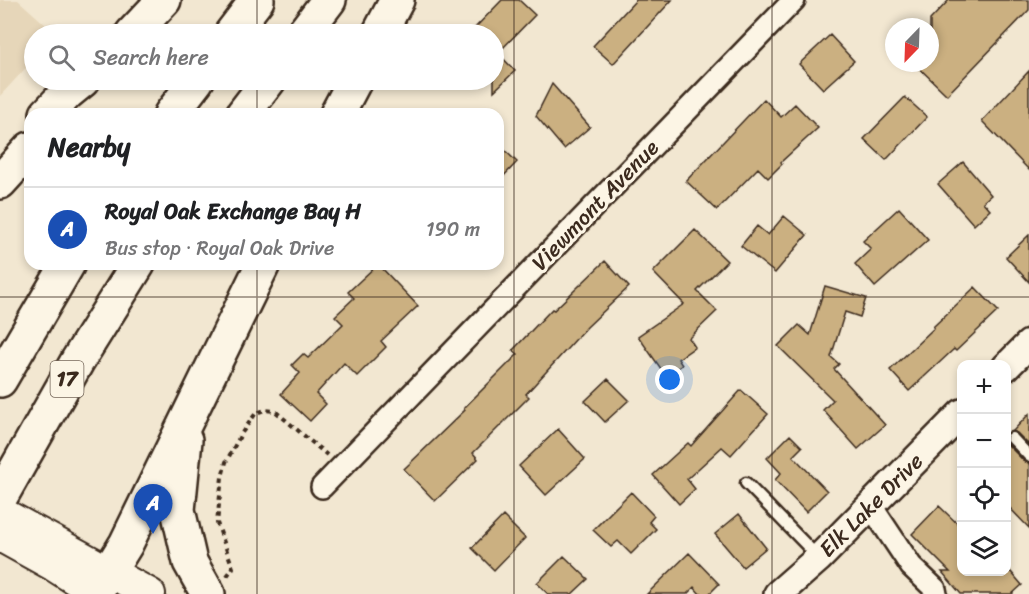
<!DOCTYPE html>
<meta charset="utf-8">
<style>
:root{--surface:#fff;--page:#f6f6f6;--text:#202124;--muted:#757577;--line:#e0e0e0;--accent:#1f6fb2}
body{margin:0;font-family:Sriracha,sans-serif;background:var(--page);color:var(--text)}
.controls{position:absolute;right:18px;bottom:18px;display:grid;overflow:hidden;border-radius:12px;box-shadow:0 3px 9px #0003}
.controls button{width:54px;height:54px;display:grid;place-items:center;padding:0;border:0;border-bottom:2px solid var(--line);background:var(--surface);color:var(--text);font:30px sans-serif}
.compass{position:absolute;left:885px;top:18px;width:54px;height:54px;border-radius:50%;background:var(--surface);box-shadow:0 3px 9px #0003;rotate:203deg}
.you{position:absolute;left:670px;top:380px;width:21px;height:21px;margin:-15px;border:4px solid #fff;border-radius:50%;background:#1a73e8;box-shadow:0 0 0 9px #1a73e833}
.badge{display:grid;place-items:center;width:39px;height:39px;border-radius:50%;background:var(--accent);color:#fff;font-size:20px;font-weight:700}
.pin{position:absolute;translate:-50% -50px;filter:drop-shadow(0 2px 3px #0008)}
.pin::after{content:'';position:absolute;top:32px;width:21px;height:18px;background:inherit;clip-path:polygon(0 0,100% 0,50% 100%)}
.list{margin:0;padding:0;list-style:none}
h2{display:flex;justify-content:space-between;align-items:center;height:78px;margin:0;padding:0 24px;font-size:26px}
h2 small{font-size:20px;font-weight:400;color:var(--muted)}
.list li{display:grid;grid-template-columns:39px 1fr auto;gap:18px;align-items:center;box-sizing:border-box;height:84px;padding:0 24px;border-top:2px solid var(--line)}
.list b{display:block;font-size:22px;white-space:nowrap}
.list p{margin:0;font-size:20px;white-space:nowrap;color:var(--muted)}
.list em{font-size:20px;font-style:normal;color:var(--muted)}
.icon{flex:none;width:33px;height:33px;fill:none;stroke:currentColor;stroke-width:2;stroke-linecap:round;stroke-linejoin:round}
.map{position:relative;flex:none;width:1029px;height:594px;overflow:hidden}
.search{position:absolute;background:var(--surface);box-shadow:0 3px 9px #0003;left:24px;top:24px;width:480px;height:66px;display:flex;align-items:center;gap:15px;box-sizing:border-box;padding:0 21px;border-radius:33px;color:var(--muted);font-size:22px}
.panel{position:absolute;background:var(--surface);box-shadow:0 3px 9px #0003;left:24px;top:108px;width:480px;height:162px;border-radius:18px}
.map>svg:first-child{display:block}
</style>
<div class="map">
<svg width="1029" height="594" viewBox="0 0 1029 594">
<rect width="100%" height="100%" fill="#f2e7d1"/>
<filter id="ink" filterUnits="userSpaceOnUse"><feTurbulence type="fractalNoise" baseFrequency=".0167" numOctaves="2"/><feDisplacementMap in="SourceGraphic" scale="12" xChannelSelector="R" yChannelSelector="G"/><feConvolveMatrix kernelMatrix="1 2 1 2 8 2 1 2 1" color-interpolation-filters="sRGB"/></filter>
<g filter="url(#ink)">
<path fill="#e6d6b9" d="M0,0H18L56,34H34V59L0,96Z"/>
<path fill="#cbb081" stroke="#3b2a1e" stroke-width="1.5" d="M502,0H519L535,15L498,53L515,71L494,91V34H469Z
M636,0H672L613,64L593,46Z
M949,0H1029V10L947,95L914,63H930V20Z
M830,35L854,61L823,89L799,64Z
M1029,71V170L982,121Z
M552,84L590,127L564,149L536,116Z
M905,97L927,117L886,160L864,139Z
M764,99L781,117L795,104L818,128L781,162L782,164L768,178L758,168L717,210L686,181Z
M498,144L517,162L498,182Z
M963,162L991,195L983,202L990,210L974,225L938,184Z
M899,208L928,240L875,287L855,264L871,249L863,241Z
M784,216L807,235L775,273L741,246L757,226L768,235Z
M695,230L727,261L697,291L717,311L689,338L695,347L678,359L682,365L666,376L638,336L684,304L653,272Z
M1029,235V282L1006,257Z
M605,261L629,287L587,327L526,394L529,397L473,453L478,459L435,501L404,469L465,410L464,408L518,354L513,350L552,309L554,310Z
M378,264L418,306L381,341L386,347L357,376L344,363L316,394L326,404L310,421L281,394L300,373L292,365L303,354L308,358L343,324L335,316L354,298L348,292Z
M825,286L866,298L860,317L845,312L831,357L839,364L834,369L885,425L858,449L823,410L833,400L778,346L799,325L810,335Z
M975,287L998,311L956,351L954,349L909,391L890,370L934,328L933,327Z
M608,379L629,400L605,422L585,401Z
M741,390L768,414L731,455L722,447L687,479L695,489L679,504L653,475L688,443L691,446Z
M1029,414V445L1017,433L1013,431Z
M558,429L585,459L546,495L519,466Z
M790,435L802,447L793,456L827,491L806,512L775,480L781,473L767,458Z
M1006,443L1024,461L1029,463V528L1006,504Z
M631,492L654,516L649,522L656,529L631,554L618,541L611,547L593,530Z
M939,506L962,528V572H1011L1022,585L1012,594H961L942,572H950L912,534Z
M739,514L766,548L743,567L715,534Z
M503,516L525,538L494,570L472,548Z
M689,553L719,584L709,594H700L694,587L687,594H647Z
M564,556L588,579L572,594H548L537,583Z"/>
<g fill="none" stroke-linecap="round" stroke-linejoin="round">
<defs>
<path id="service" d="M1012,438L1029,456
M746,483L819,558"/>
<path id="minor" d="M322,487L794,0
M871,506L911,566L935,589L936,594"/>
<path id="tertiary" d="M1006,367L1029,344
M778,594L819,558L962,413"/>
<path id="secondary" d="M0,512L150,594
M0,536L54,566L98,594"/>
<path id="motorway" d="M132,34L164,0
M231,34L257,0
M303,34L329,0
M379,34L397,0
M47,114L67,93L83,80
M171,114L197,80
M243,114L269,80
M337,114L355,80
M0,182L30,149
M0,380L68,264
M185,440L178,510L190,562L208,594
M0,498L78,360L138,264
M95,594L126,544L263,264"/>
</defs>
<use href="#service" stroke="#3b2a1e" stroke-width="15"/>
<use href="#minor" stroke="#3b2a1e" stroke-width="26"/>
<use href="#tertiary" stroke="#3b2a1e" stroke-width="32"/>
<use href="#secondary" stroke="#3b2a1e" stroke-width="34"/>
<use href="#motorway" stroke="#3b2a1e" stroke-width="38"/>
<path stroke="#3b2a1e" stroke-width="4" stroke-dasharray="4.5 4.5" stroke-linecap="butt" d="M227,576L233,568L217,523L222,477L226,462L241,434L256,413L265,410L275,411L327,455"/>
<use href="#service" stroke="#fcf5e5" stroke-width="10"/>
<use href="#minor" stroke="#fcf5e5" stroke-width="21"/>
<use href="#tertiary" stroke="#fcf5e5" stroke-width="27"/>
<use href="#secondary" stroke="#fcf5e5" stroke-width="30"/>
<use href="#motorway" stroke="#fcf5e5" stroke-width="33"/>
</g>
</g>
<path fill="none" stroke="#3b2a1e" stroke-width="1.5" stroke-opacity="0.55" d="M257,0V34M514,0V594M772,0V594M257,80V114M257,264V594M0,297H1029"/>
<g text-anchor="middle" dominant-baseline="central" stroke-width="6" stroke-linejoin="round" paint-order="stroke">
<rect fill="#fcf5e5" stroke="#75675a" stroke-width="1.5" x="50.5" y="361" width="33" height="36" rx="4.5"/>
<g font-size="21" font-weight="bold" fill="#3b2a1e">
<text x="67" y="379">17</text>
</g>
<g font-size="22" fill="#3b2a1e" stroke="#fcf5e5">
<text transform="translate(595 205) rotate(-46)">Viewmont Avenue</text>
<text transform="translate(871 505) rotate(-45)">Elk Lake Drive</text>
</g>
</g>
</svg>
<div class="controls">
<button>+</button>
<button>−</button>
<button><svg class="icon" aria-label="locate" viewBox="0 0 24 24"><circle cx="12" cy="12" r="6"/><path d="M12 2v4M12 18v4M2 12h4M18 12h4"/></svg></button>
<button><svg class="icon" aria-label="layers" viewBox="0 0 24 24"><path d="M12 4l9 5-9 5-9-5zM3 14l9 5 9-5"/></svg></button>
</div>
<svg class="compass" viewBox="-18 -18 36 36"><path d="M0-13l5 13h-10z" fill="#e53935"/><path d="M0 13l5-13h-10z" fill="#757577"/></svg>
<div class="you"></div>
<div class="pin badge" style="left:153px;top:534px;background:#1a4fb4">A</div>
<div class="search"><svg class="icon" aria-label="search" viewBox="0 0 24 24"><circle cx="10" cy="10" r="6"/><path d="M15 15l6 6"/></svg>Search here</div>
<section class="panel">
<h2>Nearby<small></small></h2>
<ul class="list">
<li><span class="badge" style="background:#1a4fb4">A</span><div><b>Royal Oak Exchange Bay H</b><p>Bus stop · Royal Oak Drive</p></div><em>190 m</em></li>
</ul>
</section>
</div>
